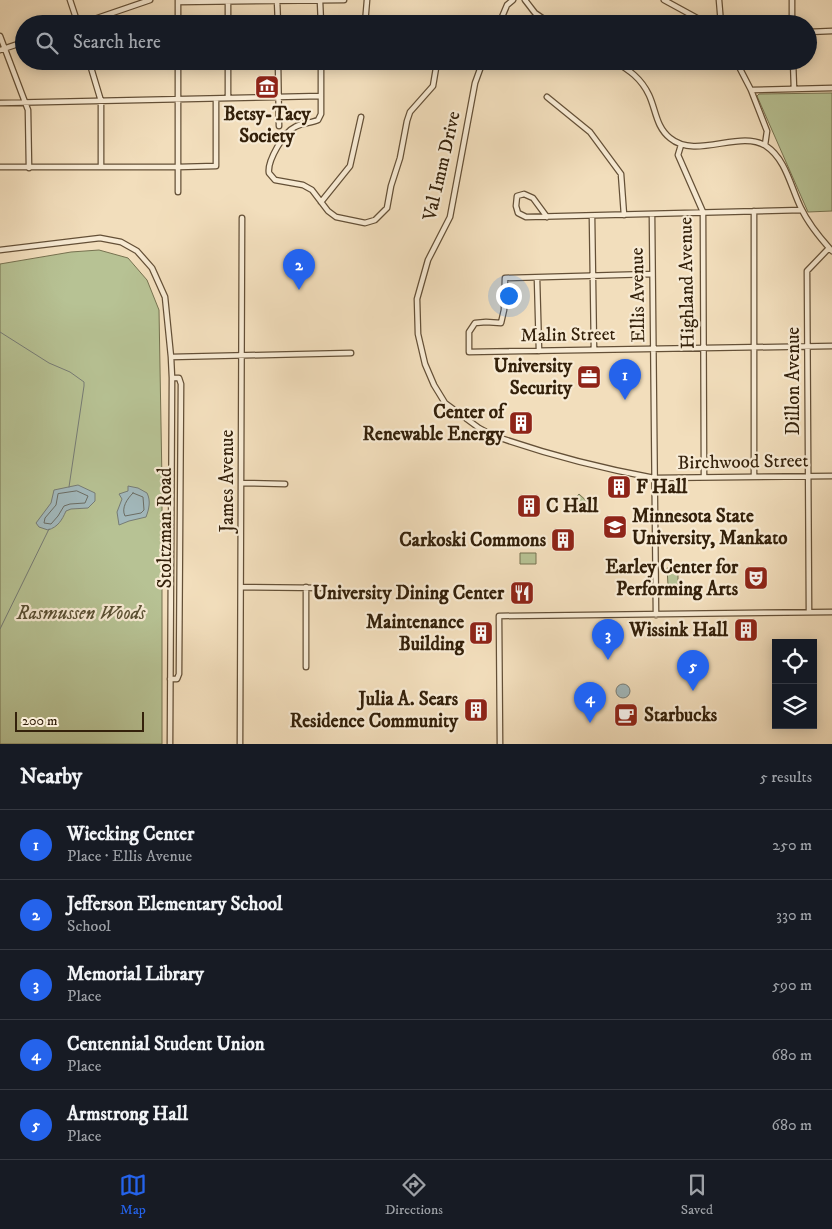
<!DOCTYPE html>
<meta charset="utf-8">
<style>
:root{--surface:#171b24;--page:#242831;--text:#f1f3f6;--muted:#9ea1a6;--line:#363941;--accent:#2563eb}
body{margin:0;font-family:"IM FELL DW Pica",serif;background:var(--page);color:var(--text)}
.controls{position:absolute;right:15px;bottom:15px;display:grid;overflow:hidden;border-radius:0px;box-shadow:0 2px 12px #0003}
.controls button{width:45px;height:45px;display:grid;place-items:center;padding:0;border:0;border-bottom:1px solid var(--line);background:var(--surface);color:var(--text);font:25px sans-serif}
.scale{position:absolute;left:15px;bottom:12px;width:129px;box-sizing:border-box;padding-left:5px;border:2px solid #34210b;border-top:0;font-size:14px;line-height:18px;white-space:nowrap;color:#34210b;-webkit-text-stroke:4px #f7ead3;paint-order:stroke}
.you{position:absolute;left:508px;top:295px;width:18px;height:18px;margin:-12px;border:4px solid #fff;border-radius:50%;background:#1a73e8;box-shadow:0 0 0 8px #1a73e833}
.badge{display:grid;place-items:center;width:32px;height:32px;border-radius:50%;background:var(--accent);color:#fff;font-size:16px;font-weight:700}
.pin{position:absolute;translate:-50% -41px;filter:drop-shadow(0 1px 2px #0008)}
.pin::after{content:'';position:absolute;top:26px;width:18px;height:15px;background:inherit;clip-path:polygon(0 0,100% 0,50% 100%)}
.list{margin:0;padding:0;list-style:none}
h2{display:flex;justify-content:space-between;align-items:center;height:65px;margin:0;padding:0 20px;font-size:21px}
h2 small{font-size:16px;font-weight:400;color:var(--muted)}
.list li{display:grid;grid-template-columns:32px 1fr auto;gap:15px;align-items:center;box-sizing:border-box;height:70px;padding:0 20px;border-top:1px solid var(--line)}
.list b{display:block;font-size:19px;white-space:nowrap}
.list p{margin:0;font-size:16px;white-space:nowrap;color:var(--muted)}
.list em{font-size:16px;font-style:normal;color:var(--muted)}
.icon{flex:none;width:28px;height:28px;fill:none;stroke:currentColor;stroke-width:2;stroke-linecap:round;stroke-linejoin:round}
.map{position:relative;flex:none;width:832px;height:744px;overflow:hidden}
.search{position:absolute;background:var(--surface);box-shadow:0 2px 12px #0003;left:15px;right:15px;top:15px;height:55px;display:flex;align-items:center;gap:12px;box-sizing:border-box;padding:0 18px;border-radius:28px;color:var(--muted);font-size:19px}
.sheet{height:415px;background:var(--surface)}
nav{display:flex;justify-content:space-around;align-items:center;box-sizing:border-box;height:70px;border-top:1px solid var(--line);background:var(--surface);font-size:14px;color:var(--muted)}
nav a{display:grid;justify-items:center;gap:2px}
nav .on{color:var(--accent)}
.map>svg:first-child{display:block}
</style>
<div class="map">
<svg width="832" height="744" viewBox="0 0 832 744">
<rect width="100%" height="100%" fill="#f2debc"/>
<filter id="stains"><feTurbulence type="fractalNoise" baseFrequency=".004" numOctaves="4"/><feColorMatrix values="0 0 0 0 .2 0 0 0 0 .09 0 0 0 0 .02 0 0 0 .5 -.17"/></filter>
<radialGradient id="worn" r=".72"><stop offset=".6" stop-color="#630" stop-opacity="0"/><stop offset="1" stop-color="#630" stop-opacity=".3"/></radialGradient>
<path fill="#b7c294" stroke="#767250" d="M832,93V211L808,212L757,96L759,94Z
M99,250L128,258L147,280L159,310L162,482V744H0V264L71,252Z
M579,494L591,505L585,511L573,501Z
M520,553H536V564H520Z
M667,568H678V585H668Z"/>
<path fill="#a2b9bd" stroke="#767c76" d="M78,485L95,493V501L88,508L71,509L66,511C62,520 58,527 48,530L39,527L36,523L51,503L54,490Z
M128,486L138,488L147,493C151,501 149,509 146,517L129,521L119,525L117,512L122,499L119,494L128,491Z
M616 691a7 7 0 1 1 14 0a7 7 0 1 1-14 0Z"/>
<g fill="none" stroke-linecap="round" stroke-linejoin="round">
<path stroke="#6b6d64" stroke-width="1" d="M77,491L88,496L85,503L70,504L64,506L58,516L51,524L44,523L45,518L56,505L58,494Z
M133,493L143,497L144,510L141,513L125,516C121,508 127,499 133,493Z"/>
<path stroke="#767c76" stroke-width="1" d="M0,332L49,363L70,372L84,382V386L69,487
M0,629L49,529"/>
<defs>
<path id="minor" d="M70,0L78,24
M178,0V24
M277,0L278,24
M525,0L535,13L551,24
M664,0L708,24
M719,0L721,24
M792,0V24
M320,1L321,24
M178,2L344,0
M228,2V24
M80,24L150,0
M365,24L367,0
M499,24L507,5L513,0
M808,32L832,31
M0,36L28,110L29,168
M0,50L24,42
M89,61L101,101V167
M178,61V192
M228,61V98
M278,61L279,126
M321,61V114L318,120C311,123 302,123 295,127C284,132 267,161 269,173L275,180L303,185L312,190L328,211L336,217L365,223L375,220L387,208L391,186L400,158L407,121L410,112L433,86L437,62
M483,61L475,83L450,217L428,260L417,299L418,334L425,364L434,385L445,403L479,428L492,435C545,454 600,468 654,478L832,476
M614,61C629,70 641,78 649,95C656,110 656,127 670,138C696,160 740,129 766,146C786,159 791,188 801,208C808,223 821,239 832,251
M736,61L751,90L767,131L765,145
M793,61L794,89
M361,65V61
M751,90L832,88
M547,97L590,132L621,174L624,215
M0,103L321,96
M681,145L678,155L703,212L704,477
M0,167H178L216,166V99
M321,202L350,166L361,117
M754,211V477
M652,214L656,615
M592,216L594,350
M547,217L533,198L524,194L517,196L516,206L518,213L526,217L802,210
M0,250L100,238L121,242L137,251L152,268L165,297L171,357L172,378L170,744
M652,274L505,278L504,310L501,323L486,322L475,323L469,332V352L832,346
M537,278L539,351
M171,357L351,353
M242,483L285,484
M241,587L324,588
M809,612L807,271L829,248
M306,667V587
M170,679H177L179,674L181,384L179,378H172
M240,744L242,218
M500,744L499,616L832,612"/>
</defs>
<use href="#minor" stroke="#645037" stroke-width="7"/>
<use href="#minor" stroke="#f7ead3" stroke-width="4.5"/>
</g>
<defs>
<symbol id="museum-square" viewBox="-11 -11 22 22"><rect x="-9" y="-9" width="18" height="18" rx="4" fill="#8f2418" stroke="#f7ead3"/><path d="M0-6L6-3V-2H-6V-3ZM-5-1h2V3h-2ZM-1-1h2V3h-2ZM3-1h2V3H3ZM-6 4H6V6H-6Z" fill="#fff"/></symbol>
<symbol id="office-square" viewBox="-11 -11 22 22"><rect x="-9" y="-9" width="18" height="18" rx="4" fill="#8f2418" stroke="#f7ead3"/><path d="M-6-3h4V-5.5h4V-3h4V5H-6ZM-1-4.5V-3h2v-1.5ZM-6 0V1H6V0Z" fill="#fff"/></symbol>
<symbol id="building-square" viewBox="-11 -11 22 22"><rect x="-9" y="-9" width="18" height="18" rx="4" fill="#8f2418" stroke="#f7ead3"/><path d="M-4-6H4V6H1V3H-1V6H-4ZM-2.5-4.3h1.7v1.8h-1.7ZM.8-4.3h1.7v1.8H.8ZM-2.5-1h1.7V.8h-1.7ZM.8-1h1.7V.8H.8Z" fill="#fff"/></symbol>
<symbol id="university-square" viewBox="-11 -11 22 22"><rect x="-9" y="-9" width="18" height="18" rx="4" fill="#8f2418" stroke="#f7ead3"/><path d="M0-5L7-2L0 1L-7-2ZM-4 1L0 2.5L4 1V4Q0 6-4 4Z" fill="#fff"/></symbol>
<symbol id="theatre-square" viewBox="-11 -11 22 22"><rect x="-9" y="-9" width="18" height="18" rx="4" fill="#8f2418" stroke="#f7ead3"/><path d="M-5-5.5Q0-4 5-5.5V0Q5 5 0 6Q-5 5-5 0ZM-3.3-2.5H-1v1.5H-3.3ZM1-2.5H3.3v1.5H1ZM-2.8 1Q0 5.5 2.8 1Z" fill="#fff"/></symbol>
<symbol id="restaurant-square" viewBox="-11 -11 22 22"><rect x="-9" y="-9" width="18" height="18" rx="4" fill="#8f2418" stroke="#f7ead3"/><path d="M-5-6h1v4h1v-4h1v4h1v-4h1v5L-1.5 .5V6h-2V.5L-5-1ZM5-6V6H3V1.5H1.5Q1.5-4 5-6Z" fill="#fff"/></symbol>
<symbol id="cafe-square" viewBox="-11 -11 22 22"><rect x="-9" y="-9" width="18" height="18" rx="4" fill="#8f2418" stroke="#f7ead3"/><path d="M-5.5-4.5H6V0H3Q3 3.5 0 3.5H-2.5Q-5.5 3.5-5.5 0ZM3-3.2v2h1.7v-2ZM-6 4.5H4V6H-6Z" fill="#fff"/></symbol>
</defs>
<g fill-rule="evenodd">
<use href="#museum-square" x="253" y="73" width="28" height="28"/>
<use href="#office-square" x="575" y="363" width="28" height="28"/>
<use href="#building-square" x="507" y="409" width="28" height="28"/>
<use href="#building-square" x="605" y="473" width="28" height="28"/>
<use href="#building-square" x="515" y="492" width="28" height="28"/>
<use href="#university-square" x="601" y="513" width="28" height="28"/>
<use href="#building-square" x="549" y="526" width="28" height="28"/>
<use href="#theatre-square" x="742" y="564" width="28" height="28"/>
<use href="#restaurant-square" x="508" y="579" width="28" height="28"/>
<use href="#building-square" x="732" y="616" width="28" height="28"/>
<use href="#building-square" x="467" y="619" width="28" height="28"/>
<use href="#building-square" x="462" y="696" width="28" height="28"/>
<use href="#cafe-square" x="612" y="701" width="28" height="28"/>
</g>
<g text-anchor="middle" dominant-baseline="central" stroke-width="4.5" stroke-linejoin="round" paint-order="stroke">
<g font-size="19" font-weight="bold" fill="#34210b" stroke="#f7ead3" text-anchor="end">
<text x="267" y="114" text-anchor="middle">Betsy-Tacy<tspan x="267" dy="22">Society</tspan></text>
<text x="572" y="366">University<tspan x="572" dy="22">Security</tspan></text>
<text x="504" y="412">Center of<tspan x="504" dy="22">Renewable Energy</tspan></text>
<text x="636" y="487" text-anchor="start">F Hall</text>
<text x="546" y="506" text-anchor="start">C Hall</text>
<text x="632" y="516" text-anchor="start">Minnesota State<tspan x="632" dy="22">University, Mankato</tspan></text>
<text x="546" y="540">Carkoski Commons</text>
<text x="738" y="567">Earley Center for<tspan x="738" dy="22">Performing Arts</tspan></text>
<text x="504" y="593">University Dining Center</text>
<text x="464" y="622">Maintenance<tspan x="464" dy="22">Building</tspan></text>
<text x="728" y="630">Wissink Hall</text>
<text x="458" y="699">Julia A. Sears<tspan x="458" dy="22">Residence Community</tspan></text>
<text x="644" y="715" text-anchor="start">Starbucks</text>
</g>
<g font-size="19" fill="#34210b" stroke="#f7ead3">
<text transform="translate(442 166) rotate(-77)">Val Imm Drive</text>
<text transform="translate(687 283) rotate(-91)">Highland Avenue</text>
<text transform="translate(638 295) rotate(-91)">Ellis Avenue</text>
<text transform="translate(568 335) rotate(-1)">Malin Street</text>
<text transform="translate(793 381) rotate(-90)">Dillon Avenue</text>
<text transform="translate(743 462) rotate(-1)">Birchwood Street</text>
<text transform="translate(227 481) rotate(-90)">James Avenue</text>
<text transform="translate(165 528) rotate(-90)">Stoltzman Road</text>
</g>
<g font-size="19" font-style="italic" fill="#5b5134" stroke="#f7ead3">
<text x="81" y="613">Rasmussen Woods</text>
</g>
</g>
<rect width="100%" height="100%" filter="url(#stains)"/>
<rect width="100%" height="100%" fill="url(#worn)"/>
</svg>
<div class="controls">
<button><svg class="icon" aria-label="locate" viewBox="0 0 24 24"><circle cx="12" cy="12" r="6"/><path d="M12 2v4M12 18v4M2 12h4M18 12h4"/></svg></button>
<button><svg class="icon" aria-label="layers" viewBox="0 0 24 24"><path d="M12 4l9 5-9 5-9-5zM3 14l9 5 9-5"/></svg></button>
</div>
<div class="scale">200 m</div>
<div class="you"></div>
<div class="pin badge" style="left:625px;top:400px">1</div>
<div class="pin badge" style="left:299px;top:290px">2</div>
<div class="pin badge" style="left:608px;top:660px">3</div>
<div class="pin badge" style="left:590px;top:723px">4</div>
<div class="pin badge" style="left:693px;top:691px">5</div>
<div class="search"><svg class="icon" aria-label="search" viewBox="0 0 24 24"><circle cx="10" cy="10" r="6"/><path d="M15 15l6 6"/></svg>Search here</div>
</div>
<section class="sheet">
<h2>Nearby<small>5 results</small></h2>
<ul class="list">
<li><span class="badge">1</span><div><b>Wiecking Center</b><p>Place · Ellis Avenue</p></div><em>250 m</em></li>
<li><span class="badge">2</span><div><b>Jefferson Elementary School</b><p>School</p></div><em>330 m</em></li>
<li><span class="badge">3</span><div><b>Memorial Library</b><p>Place</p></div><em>590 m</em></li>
<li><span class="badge">4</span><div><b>Centennial Student Union</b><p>Place</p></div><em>680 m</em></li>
<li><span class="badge">5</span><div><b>Armstrong Hall</b><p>Place</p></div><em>680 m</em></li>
</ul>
</section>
<nav>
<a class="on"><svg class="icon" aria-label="map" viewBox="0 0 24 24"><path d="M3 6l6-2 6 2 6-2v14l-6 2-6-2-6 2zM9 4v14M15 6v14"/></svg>Map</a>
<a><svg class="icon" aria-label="directions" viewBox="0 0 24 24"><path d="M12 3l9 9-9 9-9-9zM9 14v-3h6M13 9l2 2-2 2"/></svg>Directions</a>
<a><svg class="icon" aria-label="saved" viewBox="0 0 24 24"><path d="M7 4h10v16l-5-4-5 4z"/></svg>Saved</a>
</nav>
